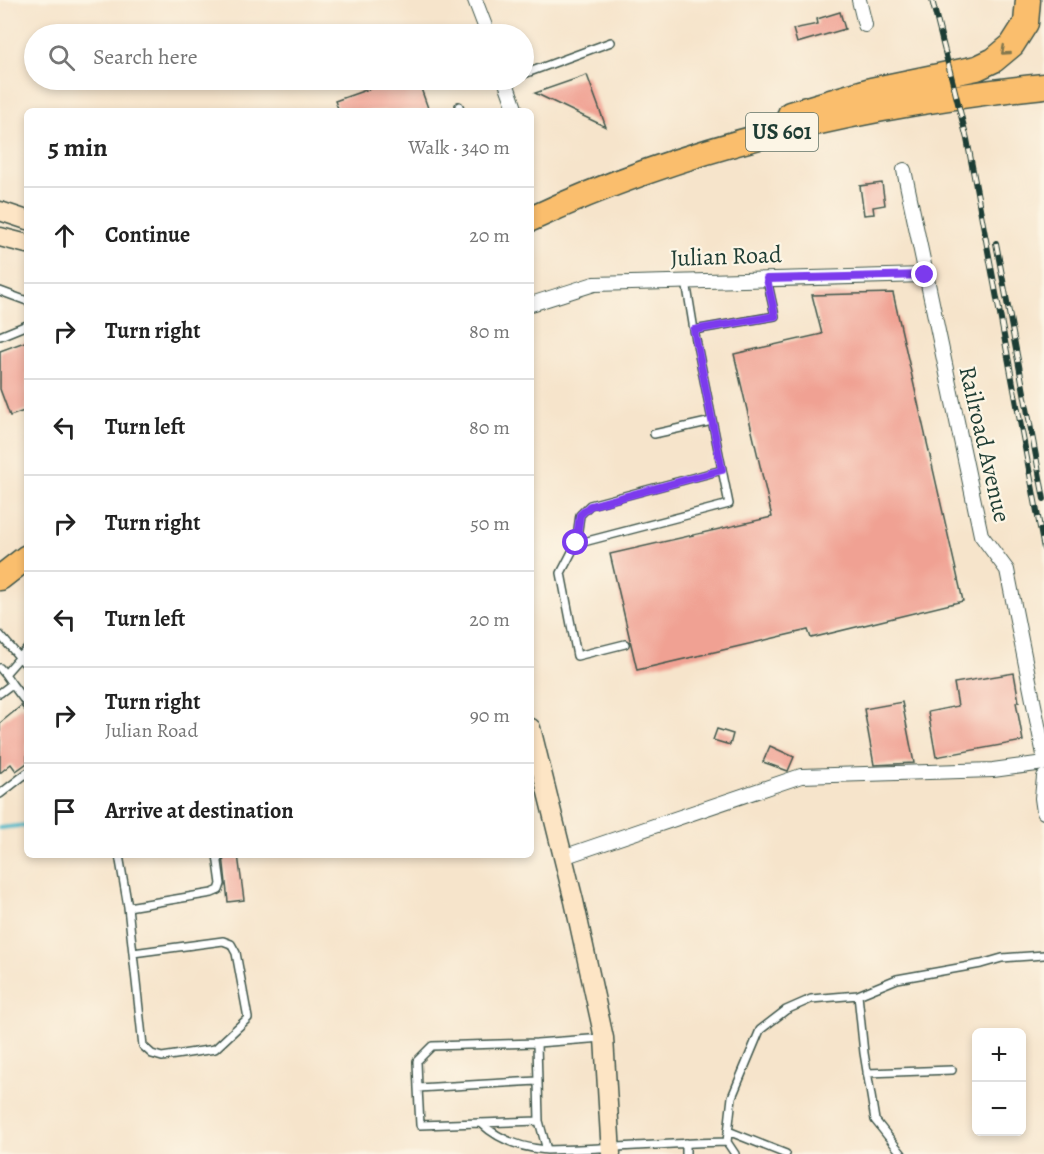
<!DOCTYPE html>
<meta charset="utf-8">
<style>
:root{--surface:#fff;--page:#f6f6f6;--text:#222;--muted:#767676;--line:#e0e0e0}
body{margin:0;font-family:Alegreya,serif;background:var(--page);color:var(--text)}
.controls{position:absolute;right:18px;bottom:18px;display:grid;overflow:hidden;border-radius:9px;box-shadow:0 3px 9px #0003}
.controls button{width:54px;height:54px;display:grid;place-items:center;padding:0;border:0;border-bottom:2px solid var(--line);background:var(--surface);color:var(--text);font:30px sans-serif}
.stop{position:absolute;width:18px;height:18px;margin:-14px;border:4px solid #7c3aed;border-radius:50%;background:#fff}
.stop.end{background:#7c3aed;border-color:#fff;box-shadow:0 2px 6px #0008}
.list{margin:0;padding:0;list-style:none}
h2{display:flex;justify-content:space-between;align-items:center;height:78px;margin:0;padding:0 24px;font-size:26px}
h2 small{font-size:20px;font-weight:400;color:var(--muted)}
.list li{display:grid;grid-template-columns:39px 1fr auto;gap:18px;align-items:center;box-sizing:border-box;height:96px;padding:0 24px;border-top:2px solid var(--line)}
.list b{display:block;font-size:22px;white-space:nowrap}
.list p{margin:0;font-size:20px;white-space:nowrap;color:var(--muted)}
.list em{font-size:20px;font-style:normal;color:var(--muted)}
.icon{flex:none;width:33px;height:33px;fill:none;stroke:currentColor;stroke-width:2;stroke-linecap:round;stroke-linejoin:round}
.map{position:relative;flex:none;width:1044px;height:1154px;overflow:hidden}
.search{position:absolute;background:var(--surface);box-shadow:0 3px 9px #0003;left:24px;top:24px;width:510px;height:66px;display:flex;align-items:center;gap:15px;box-sizing:border-box;padding:0 21px;border-radius:33px;color:var(--muted);font-size:22px}
.panel{position:absolute;background:var(--surface);box-shadow:0 3px 9px #0003;left:24px;top:108px;width:510px;height:750px;border-radius:9px}
.map>svg:first-child{display:block}
</style>
<div class="map">
<svg width="1044" height="1154" viewBox="0 0 1044 1154">
<rect width="100%" height="100%" fill="#fcf5e5"/>
<filter id="ink" filterUnits="userSpaceOnUse"><feTurbulence type="fractalNoise" baseFrequency=".0167" numOctaves="2"/><feDisplacementMap in="SourceGraphic" scale="12" xChannelSelector="R" yChannelSelector="G"/><feConvolveMatrix kernelMatrix="1 2 1 2 8 2 1 2 1" color-interpolation-filters="sRGB"/></filter>
<filter id="wash" filterUnits="userSpaceOnUse"><feTurbulence type="fractalNoise" baseFrequency=".008" numOctaves="4" result="noise"/><feDisplacementMap in="SourceGraphic" scale="24" xChannelSelector="R" yChannelSelector="G"/><feGaussianBlur stdDeviation="1.35" result="paint"/><feColorMatrix in="noise" values="0 0 0 0 0 0 0 0 0 0 0 0 0 0 0 0 0 1.4 0 .05"/><feComposite in="paint" operator="in"/></filter>
<g filter="url(#wash)">
<rect width="100%" height="100%" fill="#f6e4cb"/>
<g fill="none" stroke-linecap="round" stroke-linejoin="round">
<path stroke="#4cb8c9" stroke-width="4" d="M0,828L27,825"/>
</g>
<g id="blocks">
<path fill="#f0a193" d="M840,12L845,29L797,43L793,29L818,24L817,19Z
M587,75L606,127L535,93Z
M394,80H418L429,111H339L335,101Z
M882,183L885,205L873,207L874,214L864,215L860,186Z
M893,293L963,601L811,638L808,630L637,670L610,554L772,517L734,354L822,334L812,295Z
M27,341V410L10,416L0,389V351Z
M1014,673L1019,702H1016L1023,741L936,757L928,712L958,706L954,683Z
M902,702L914,763L874,765L864,709Z
M21,706L27,713V763L16,771L11,764L0,773V723Z
M717,729L733,734L730,745L713,740Z
M770,746L794,757L788,771L763,762Z
M223,855H238L244,900L228,902Z"/>
</g>
</g>
<g filter="url(#ink)">
<use href="#blocks" fill-opacity="0" stroke="#3f564b" stroke-width="1.5"/>
<g fill="none" stroke-linecap="round" stroke-linejoin="round">
<defs>
<path id="lane" d="M524,74L611,42
M459,106L461,111
M686,281L694,330L775,316L767,279
M0,291L27,301
M0,336L27,325
M654,434L712,421
M576,544L580,515L590,505L722,470
M0,635L27,666
M625,644L577,656L561,573L576,544L729,504L694,330
M0,668L5,674L27,649
M12,684L27,704
M0,693L12,684L5,674
M0,794L27,773
M119,855L128,907L212,893L219,890L221,884L217,855
M128,907L143,1046L152,1054L162,1057L215,1049L248,1018L236,953L231,944L223,941L133,953
M858,995L897,979L981,964L1002,958L1044,955
M603,1038L537,1043L539,1121L547,1150C607,1149 666,1143 727,1142
M867,1073L952,1070
M537,1081L418,1088L420,1125L539,1121
M418,1088L417,1061L432,1046L537,1043
M481,1123C499,1140 522,1148 547,1150
M728,1131L786,1154
M686,1143V1154
M735,1154L727,1142L732,1097L760,1030L786,1010L811,999L858,995L864,1053L875,1120L902,1154"/>
<path id="street" d="M475,0L488,34
M859,0L865,25
M505,80L516,111
M904,170L981,535L1007,570L1044,755
M531,304L594,284L925,275
M1044,777L1042,798L1044,812
M563,857L801,776L993,770L1044,763"/>
<path id="secondary" d="M0,211L27,220
M0,237L27,244
M531,728L574,901L604,1038L611,1154"/>
<path id="highway" d="M790,114L871,90L977,68L994,60L1012,45L1026,23L1028,0
M531,219C691,144 869,104 1044,86
M0,578L27,557"/>
</defs>
<use href="#lane" stroke="#3f564b" stroke-width="10"/>
<use href="#street" stroke="#3f564b" stroke-width="16"/>
<use href="#secondary" stroke="#3f564b" stroke-width="21"/>
<use href="#highway" stroke="#3f564b" stroke-width="27"/>
<use href="#lane" stroke="#fff" stroke-width="7"/>
<use href="#street" stroke="#fff" stroke-width="14"/>
<use href="#secondary" stroke="#fde5c5" stroke-width="18"/>
<use href="#highway" stroke="#fabe6d" stroke-width="24"/>
<defs>
<path id="rail" d="M932,0L967,139L1044,549
M996,243L1044,499"/>
</defs>
<use href="#rail" stroke="#1f3d34" stroke-width="6"/>
<use href="#rail" stroke="#fcf5e5" stroke-width="4" stroke-dasharray="11" stroke-linecap="butt"/>
</g>
<defs><path id="oneway-chevron" d="M-2-3.5L2.5 0L-2 3.5" fill="none" stroke-width="1.6" stroke-linecap="round" stroke-linejoin="round" transform="scale(1.5)"/></defs>
<use stroke="#82774e" href="#oneway-chevron" transform="translate(1005 51) rotate(139)"/>
</g>
<g fill="none" stroke-linecap="round" stroke-linejoin="round" filter="url(#ink)">
<path stroke="#7c3aed" stroke-width="8" d="M576,543L580,515L590,506L722,470L694,330L775,316L767,279L925,275"/>
</g>
<g text-anchor="middle" dominant-baseline="central" stroke-width="4.5" stroke-linejoin="round" paint-order="stroke">
<rect fill="#fcf5e5" stroke="#617469" stroke-width="1.5" x="746" y="113" width="72" height="38" rx="4.5"/>
<g font-size="22" font-weight="bold" fill="#1f3d34">
<text x="782" y="132">US 601</text>
</g>
<g font-size="24" fill="#1f3d34" stroke="#fcf5e5">
<text transform="translate(726 256) rotate(-2)">Julian Road</text>
<text transform="translate(985 444) rotate(77)">Railroad Avenue</text>
</g>
</g>
</svg>
<div class="controls">
<button>+</button>
<button>−</button>
</div>
<div class="stop" style="left:576px;top:543px"></div>
<div class="stop end" style="left:925px;top:275px"></div>
<div class="search"><svg class="icon" aria-label="search" viewBox="0 0 24 24"><circle cx="10" cy="10" r="6"/><path d="M15 15l6 6"/></svg>Search here</div>
<section class="panel">
<h2>5 min<small>Walk · 340 m</small></h2>
<ul class="list">
<li><svg class="icon" aria-label="ahead" viewBox="0 0 24 24"><path d="M12 20V5M6 11l6-6 6 6"/></svg><div><b>Continue</b></div><em>20 m</em></li>
<li><svg class="icon" aria-label="right" viewBox="0 0 24 24"><path d="M7 20v-9h11M14 6l5 5-5 5"/></svg><div><b>Turn right</b></div><em>80 m</em></li>
<li><svg class="icon" aria-label="left" viewBox="0 0 24 24"><path d="M17 20v-9H6M10 6l-5 5 5 5"/></svg><div><b>Turn left</b></div><em>80 m</em></li>
<li><svg class="icon" aria-label="right" viewBox="0 0 24 24"><path d="M7 20v-9h11M14 6l5 5-5 5"/></svg><div><b>Turn right</b></div><em>50 m</em></li>
<li><svg class="icon" aria-label="left" viewBox="0 0 24 24"><path d="M17 20v-9H6M10 6l-5 5 5 5"/></svg><div><b>Turn left</b></div><em>20 m</em></li>
<li><svg class="icon" aria-label="right" viewBox="0 0 24 24"><path d="M7 20v-9h11M14 6l5 5-5 5"/></svg><div><b>Turn right</b><p>Julian Road</p></div><em>90 m</em></li>
<li><svg class="icon" aria-label="arrive" viewBox="0 0 24 24"><path d="M6 21V4h12l-3 4 3 4H6"/></svg><div><b>Arrive at destination</b></div></li>
</ul>
</section>
</div>
